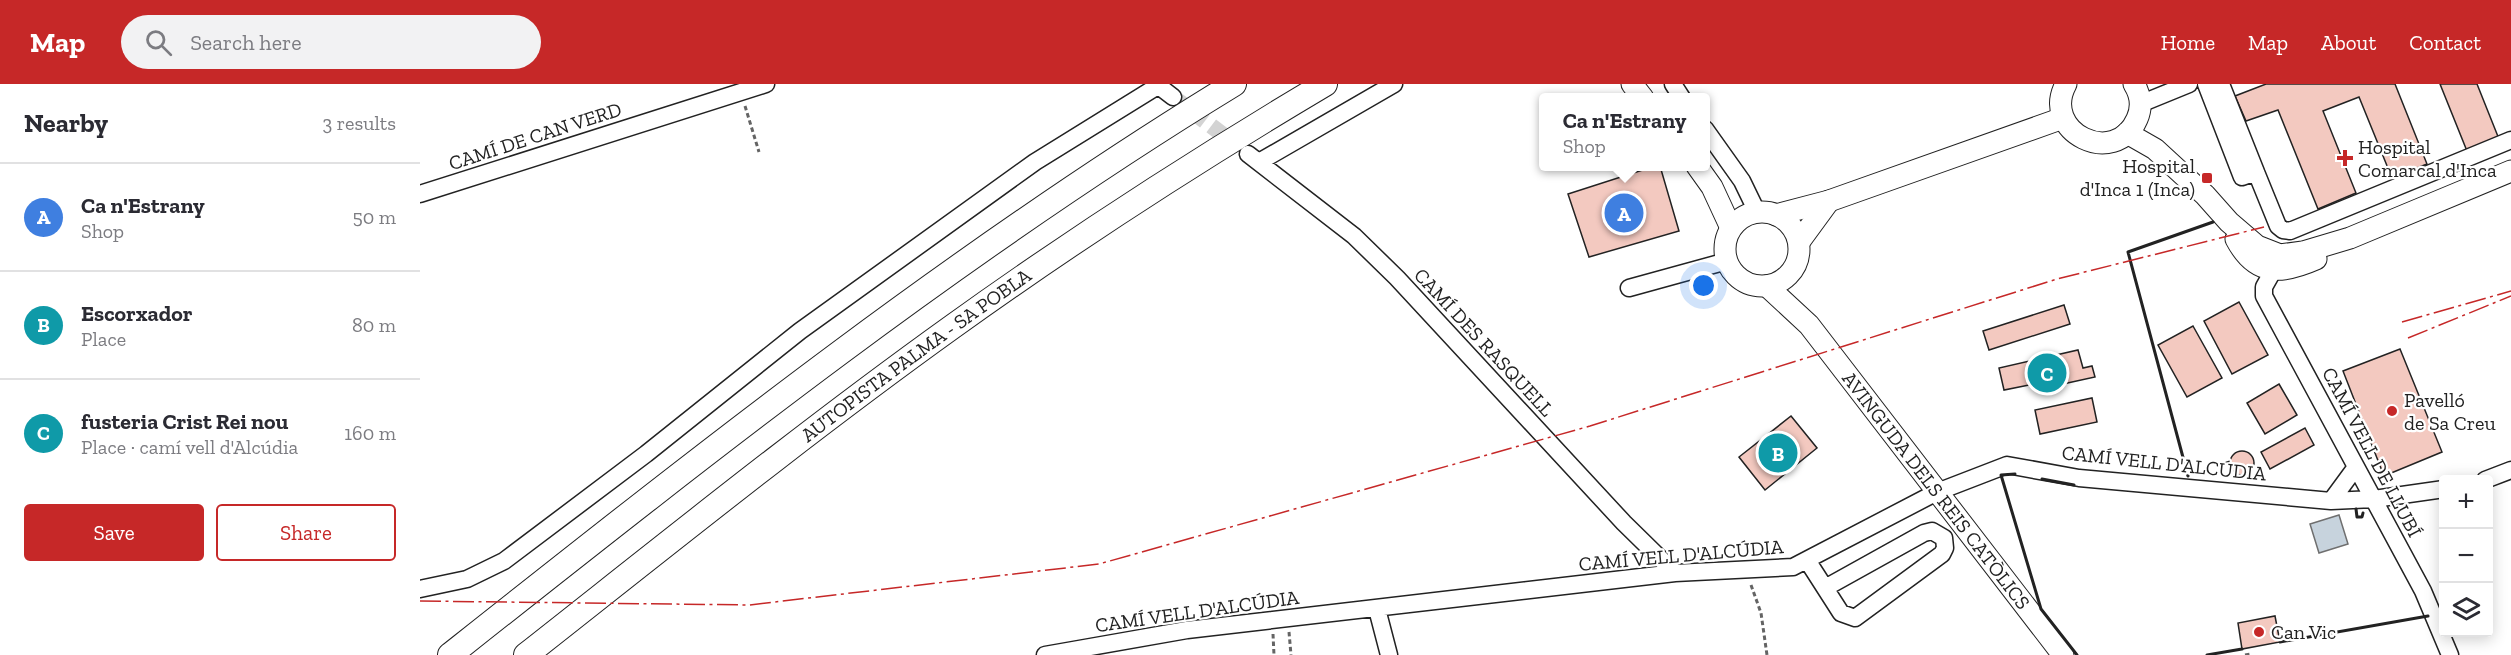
<!DOCTYPE html>
<meta charset="utf-8">
<style>
:root{--surface:#fff;--page:#f2f2f3;--text:#2b2b33;--muted:#7c7c81;--line:#e1e1e2;--accent:#c62828}
body{margin:0;font-family:"Zilla Slab",serif;background:var(--page);color:var(--text)}
.controls{position:absolute;right:18px;bottom:18px;display:grid;overflow:hidden;border-radius:6px;box-shadow:0 3px 15px #0003}
.controls button{width:54px;height:54px;display:grid;place-items:center;padding:0;border:0;border-bottom:2px solid var(--line);background:var(--surface);color:var(--text);font:30px sans-serif}
.you{position:absolute;left:1284px;top:202px;width:21px;height:21px;margin:-15px;border:4px solid #fff;border-radius:50%;background:#1a73e8;box-shadow:0 0 0 9px #1a73e833}
.badge{display:grid;place-items:center;width:39px;height:39px;border-radius:50%;background:var(--accent);color:#fff;font-size:20px;font-weight:700}
.pin{position:absolute;translate:-50% -50%;border:3px solid #fff;box-shadow:0 2px 6px #0006}
.popup{position:absolute;left:1119px;top:9px;width:171px;height:78px;box-sizing:border-box;display:grid;place-content:center;border-radius:6px;background:var(--surface);filter:drop-shadow(0 2px 4px #0005);font-size:20px;white-space:nowrap;color:var(--muted)}
.popup b{font-size:22px;color:var(--text)}
.popup::after{content:'';position:absolute;left:50%;top:100%;margin-left:-12px;border:12px solid transparent;border-top-color:var(--surface)}
.list{margin:0;padding:0;list-style:none}
h2{display:flex;justify-content:space-between;align-items:center;height:78px;margin:0;padding:0 24px;font-size:26px}
h2 small{font-size:20px;font-weight:400;color:var(--muted)}
.list li{display:grid;grid-template-columns:39px 1fr auto;gap:18px;align-items:center;box-sizing:border-box;height:108px;padding:0 24px;border-top:2px solid var(--line)}
.list b{display:block;font-size:22px;white-space:nowrap}
.list p{margin:0;font-size:20px;white-space:nowrap;color:var(--muted)}
.list em{font-size:20px;font-style:normal;color:var(--muted)}
.actions{display:flex;gap:12px;padding:18px 24px}
.actions a{flex:1;padding:14px 0;border:2px solid var(--accent);border-radius:6px;text-align:center;font-size:21px;color:var(--accent)}
.actions .main{background:var(--accent);color:#fff}
.icon{flex:none;width:33px;height:33px;fill:none;stroke:currentColor;stroke-width:2;stroke-linecap:round;stroke-linejoin:round}
.map{position:relative;flex:none;width:2091px;height:571px;overflow:hidden}
header{display:flex;align-items:center;gap:36px;box-sizing:border-box;height:84px;padding:0 30px;background:var(--accent);color:#fff}
header strong{font-size:28px}
nav{display:flex;gap:33px;margin-inline-start:auto;font-size:21px}
.search{width:420px;height:54px;background:var(--page);display:flex;align-items:center;gap:15px;box-sizing:border-box;padding:0 21px;border-radius:33px;color:var(--muted);font-size:22px}
main{display:flex}
aside{flex:1;background:var(--surface)}
.map>svg:first-child{display:block}
</style>
<header>
<strong>Map</strong>
<div class="search"><svg class="icon" aria-label="search" viewBox="0 0 24 24"><circle cx="10" cy="10" r="6"/><path d="M15 15l6 6"/></svg>Search here</div>
<nav><a>Home</a><a>Map</a><a>About</a><a>Contact</a></nav>
</header>
<main>
<aside>
<h2>Nearby<small>3 results</small></h2>
<ul class="list">
<li><span class="badge" style="background:#3f7fe0">A</span><div><b>Ca n'Estrany</b><p>Shop</p></div><em>50 m</em></li>
<li><span class="badge" style="background:#0f9aa8">B</span><div><b>Escorxador</b><p>Place</p></div><em>80 m</em></li>
<li><span class="badge" style="background:#0f9aa8">C</span><div><b>fusteria Crist Rei nou</b><p>Place · camí vell d'Alcúdia</p></div><em>160 m</em></li>
</ul>
<div class="actions"><a class="main">Save</a><a>Share</a></div>
</aside>
<div class="map">
<svg width="2091" height="571" viewBox="0 0 2091 571">
<rect width="100%" height="100%" fill="#fff"/>
<path fill="#c7d3dd" stroke="#6f6f6f" stroke-width="1.5" d="M1919,431L1928,460L1899,469L1890,440Z"/>
<path fill="#f3c9c0" stroke="#222" stroke-width="1.5" d="M1846,0H1975L2007,80L1972,94L1939,13L1903,27L1936,109L1898,125L1858,26L1826,37L1815,12Z
M2020,0H2057L2079,55L2047,67Z
M1235,82H1240L1259,147L1169,173L1148,110Z
M1819,218L1848,271L1812,290L1784,237Z
M1644,221L1650,240L1569,266L1563,247Z
M1773,242L1802,294L1767,313L1738,261Z
M1980,265L2022,368L1964,392L1923,287Z
M1658,266L1663,284L1672,282L1675,293L1620,305L1619,299L1584,306L1579,284Z
M1859,300L1877,331L1845,350L1827,319Z
M1672,314L1677,338L1620,350L1615,326Z
M1371,332L1397,364L1345,406L1319,373Z
M1885,344L1894,361L1850,385L1841,368Z
M1810 379a12 12 0 1 1 24 0a12 12 0 1 1-24 0Z
M1855,532L1860,558L1822,565L1818,539Z"/>
<g fill="none" stroke-linecap="round" stroke-linejoin="round">
<path stroke="#d3d3d3" stroke-width="16" stroke-dasharray="16 8" stroke-linecap="butt" d="M753,13L819,63"/>
<defs>
<path id="minor" d="M736,0L753,13
M1253,0L1262,14
M1786,0L1822,93L1836,88L1801,0
M1720,20L1769,0
M1285,45L1322,97L1337,128
M828,70L934,152L977,194L1204,439L1255,489
M839,78L974,0
M1836,88L1858,142L1863,146L1870,147L2091,56
M0,110L346,0
M1853,187L1844,203V212L2003,507L2030,571
M1209,204L1307,177
M2065,396L2091,386
M1911,417L1936,383
M1387,476L1421,529L1435,534L1522,470L1525,464L1524,454L1512,447L1504,449L1405,504
M0,505L47,495L84,477L226,370L380,247L615,78L741,0
M957,525L969,571
M625,571L767,546L1255,489L1373,483L1517,408L1587,381L1659,394L1911,417L1954,415L2024,405"/>
<g id="major">
<path d="M1212,0L1223,14"/>
<path d="M1646,0C1620,48 1695,85 1717,35C1722,24 1721,11 1714,0"/>
<path d="M1707,49L1735,65L1785,111L1809,138L1837,162L1860,171L1883,168L1930,154L2091,87"/>
<path d="M1277,82L1292,103L1311,144"/>
<circle cx="1342" cy="165" r="37"/>
<path d="M1356,131L1409,117L1643,34"/>
<path d="M1816,155C1836,193 1862,190 1896,175"/>
<path d="M1379,158L1409,117"/>
<path id="s1" d="M1347,202L1389,241L1643,571"/>
</g>
<g id="highway">
<path d="M30,571C284,370 537,169 814,0"/>
<path id="s2" d="M106,571C247,460 387,347 532,243C653,156 777,76 905,0"/>
</g>
</defs>
<use href="#minor" stroke="#222" stroke-width="19"/>
<use href="#major" stroke="#222" stroke-width="23"/>
<use href="#highway" stroke="#222" stroke-width="26"/>
<path stroke="#646464" stroke-width="3" stroke-dasharray="4.5 3" stroke-linecap="butt" d="M325,22L339,68
M1331,501L1341,529L1347,571
M869,548L871,571
M853,550L854,571
M1825,571L1831,570"/>
<use href="#minor" stroke="#fff" stroke-width="16"/>
<use href="#major" stroke="#fff" stroke-width="21"/>
<use href="#highway" stroke="#fff" stroke-width="24"/>
<path stroke="#222" stroke-width="3" d="M1595,390L1581,391L1621,525L1657,571
M1768,392L1708,168L1793,138
M1622,395L1654,401
M1936,425L1937,433H1942L1943,429
M1860,558L2008,532
M1787,571L1822,565"/>
<path stroke="#c62828" stroke-width="1.5" stroke-dasharray="21 4.5 3 4.5" stroke-linecap="butt" d="M1982,238L2091,207
M1988,254L2091,212
M0,517L329,521L679,480L1170,342L1637,195L1844,143"/>
</g>
<g fill="#c62828" stroke="#fff" stroke-width="2">
<path d="M1922 65h6v6h6v6h-6v6h-6v-6h-6v-6h6z"/>
<rect x="1781" y="88" width="12" height="12" rx="3"/>
<circle cx="1972" cy="327" r="6"/>
<circle cx="1839" cy="548" r="6"/>
</g>
<g text-anchor="middle" dominant-baseline="central" stroke-width="4.5" stroke-linejoin="round" paint-order="stroke">
<g font-size="20" fill="#222" stroke="#fff">
<text transform="translate(115 52) rotate(-18)">CAMÍ DE CAN VERD</text>
<text transform="translate(1064 258) rotate(47)">CAMÍ DES RASQUELL</text>
<text stroke="none"><textPath href="#s2" startOffset="492">AUTOPISTA PALMA - SA POBLA</textPath></text>
<text transform="translate(1952 368) rotate(62)">CAMÍ VELL DE LLUBÍ</text>
<text transform="translate(1744 379) rotate(6)">CAMÍ VELL D'ALCÚDIA</text>
<text stroke="none"><textPath href="#s1" startOffset="266">AVINGUDA DELS REIS CATÒLICS</textPath></text>
<text transform="translate(1261 471) rotate(-5)">CAMÍ VELL D'ALCÚDIA</text>
<text transform="translate(777 527) rotate(-8)">CAMÍ VELL D'ALCÚDIA</text>
</g>
<g font-size="20" fill="#222" stroke="#fff" text-anchor="start">
<text x="1938" y="63">Hospital<tspan x="1938" dy="23">Comarcal d'Inca</tspan></text>
<text x="1775" y="82" text-anchor="end">Hospital<tspan x="1775" dy="23">d'Inca 1 (Inca)</tspan></text>
<text x="1984" y="316">Pavelló<tspan x="1984" dy="23">de Sa Creu</tspan></text>
<text x="1851" y="548">Can Vic</text>
</g>
</g>
</svg>
<div class="controls">
<button>+</button>
<button>−</button>
<button><svg class="icon" aria-label="layers" viewBox="0 0 24 24"><path d="M12 4l9 5-9 5-9-5zM3 14l9 5 9-5"/></svg></button>
</div>
<div class="you"></div>
<div class="pin badge" style="left:1204px;top:129px;background:#3f7fe0">A</div>
<div class="popup"><b>Ca n'Estrany</b>Shop</div>
<div class="pin badge" style="left:1358px;top:369px;background:#0f9aa8">B</div>
<div class="pin badge" style="left:1627px;top:289px;background:#0f9aa8">C</div>
</div>
</main>
